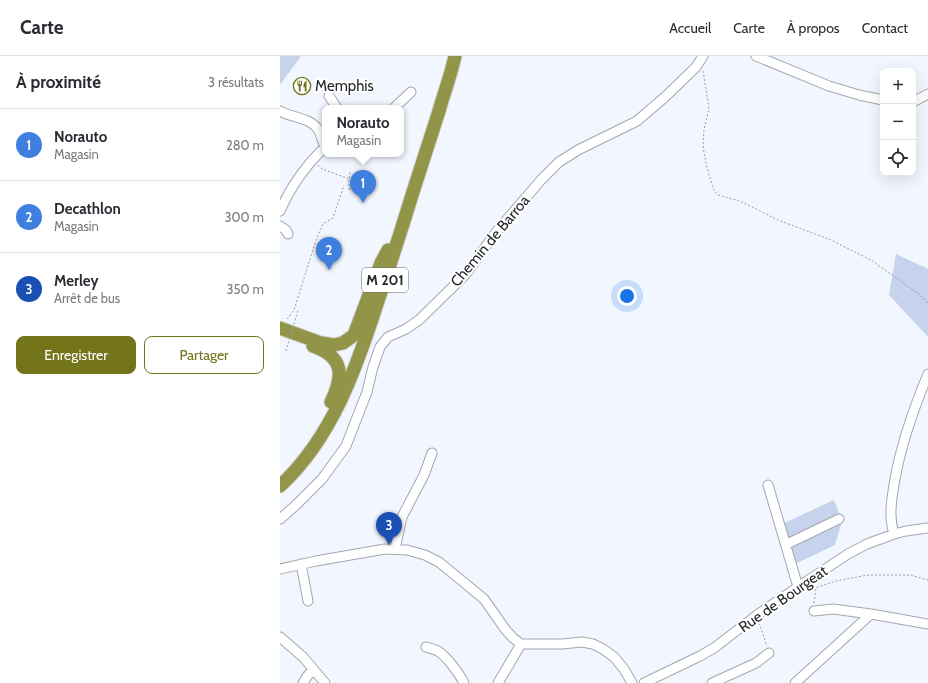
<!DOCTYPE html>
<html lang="fr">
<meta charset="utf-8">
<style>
:root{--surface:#fff;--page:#f2f2f3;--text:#2b2b33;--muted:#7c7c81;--line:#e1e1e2;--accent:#74751b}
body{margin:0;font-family:Cabin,sans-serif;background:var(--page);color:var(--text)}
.controls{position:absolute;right:12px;top:12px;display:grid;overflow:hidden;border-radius:8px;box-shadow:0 4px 16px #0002}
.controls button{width:36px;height:36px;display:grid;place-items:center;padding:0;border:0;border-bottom:1px solid var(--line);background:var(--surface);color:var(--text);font:20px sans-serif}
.you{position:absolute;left:347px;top:240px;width:14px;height:14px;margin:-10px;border:3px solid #fff;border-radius:50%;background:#1a73e8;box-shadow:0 0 0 6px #1a73e833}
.badge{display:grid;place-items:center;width:26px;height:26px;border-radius:50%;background:var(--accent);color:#fff;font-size:13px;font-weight:700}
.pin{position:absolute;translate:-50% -33px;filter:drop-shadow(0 1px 2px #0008)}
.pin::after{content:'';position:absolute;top:21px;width:14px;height:12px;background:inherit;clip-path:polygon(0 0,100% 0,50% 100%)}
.popup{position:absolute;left:42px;top:49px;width:82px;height:52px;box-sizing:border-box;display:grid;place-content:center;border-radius:8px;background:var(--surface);filter:drop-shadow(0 1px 3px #0005);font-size:13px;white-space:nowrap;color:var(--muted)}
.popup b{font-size:15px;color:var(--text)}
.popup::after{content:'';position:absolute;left:50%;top:100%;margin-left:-8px;border:8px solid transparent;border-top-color:var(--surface)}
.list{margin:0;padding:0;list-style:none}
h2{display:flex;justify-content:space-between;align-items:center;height:52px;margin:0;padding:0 16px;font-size:17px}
h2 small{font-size:13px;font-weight:400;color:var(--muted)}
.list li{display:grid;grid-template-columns:26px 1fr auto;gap:12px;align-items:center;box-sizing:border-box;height:72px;padding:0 16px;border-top:1px solid var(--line)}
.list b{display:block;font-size:15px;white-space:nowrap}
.list p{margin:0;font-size:13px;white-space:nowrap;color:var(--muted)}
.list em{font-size:13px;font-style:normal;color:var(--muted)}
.actions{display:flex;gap:8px;padding:12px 16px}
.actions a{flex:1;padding:9px 0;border:1px solid var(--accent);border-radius:8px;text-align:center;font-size:14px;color:var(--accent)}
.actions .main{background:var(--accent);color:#fff}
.icon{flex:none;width:22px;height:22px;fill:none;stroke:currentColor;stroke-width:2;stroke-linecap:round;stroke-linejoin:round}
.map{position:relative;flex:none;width:648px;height:627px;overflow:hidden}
header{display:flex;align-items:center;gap:24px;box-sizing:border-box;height:56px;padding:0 20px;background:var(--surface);border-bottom:1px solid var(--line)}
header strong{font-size:19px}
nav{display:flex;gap:22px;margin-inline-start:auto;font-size:14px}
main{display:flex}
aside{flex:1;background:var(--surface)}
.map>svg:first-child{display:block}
</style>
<header>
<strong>Carte</strong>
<nav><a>Accueil</a><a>Carte</a><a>À propos</a><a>Contact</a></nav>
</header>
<main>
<aside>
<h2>À proximité<small>3 résultats</small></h2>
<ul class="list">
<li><span class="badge" style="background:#3f7fe0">1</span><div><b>Norauto</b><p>Magasin</p></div><em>280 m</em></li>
<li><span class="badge" style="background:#3f7fe0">2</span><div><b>Decathlon</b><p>Magasin</p></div><em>300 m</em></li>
<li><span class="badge" style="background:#1a4fb4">3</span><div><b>Merley</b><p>Arrêt de bus</p></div><em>350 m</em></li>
</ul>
<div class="actions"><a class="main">Enregistrer</a><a>Partager</a></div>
</aside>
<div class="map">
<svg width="648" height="627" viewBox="0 0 648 627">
<rect width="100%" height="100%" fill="#f2f7ff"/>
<path fill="#c7d3ec" d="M0,0H21L0,29Z
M616,198L648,213V281L609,239Z
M554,444L562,465L555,489L515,508L502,468Z"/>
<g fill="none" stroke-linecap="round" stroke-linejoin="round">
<defs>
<path id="minor" d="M476,0L549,30L579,39L603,44
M49,40L57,52
M633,46L648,38
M114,52L131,36
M0,55C12,62 29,61 38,73C41,78 42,85 45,91
M0,155C11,130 25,110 45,91
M0,170L6,174L8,178
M488,429L518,531
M0,463L16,449L42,423L66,390L87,336L93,311L100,291L108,281L126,273L139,264L185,219L217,175L261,124L279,106L298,94L357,65L385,41L416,11L423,0
M614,478C609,462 611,446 614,429C620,391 633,354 648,318
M507,488L559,463
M115,493L122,461L144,419L152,397
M21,508L28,545
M0,513L36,505L105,493L127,494L145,499L159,506L204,543L225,573L233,582L241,588H282L302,586L313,588L323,593L334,601L344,613L352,627
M534,555L553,553L591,558
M0,581L23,601L45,627
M146,591C149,592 154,593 158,595C167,601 179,617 184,627
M23,627L26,622L33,613
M218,627L241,588
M364,627L420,600L434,592L477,559L518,531L568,498L587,488L614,478L626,475L648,472
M432,627L476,607L489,597
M515,627L591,558L648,568"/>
<path id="highway" d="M0,272L41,287L54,289L63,287L74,279L101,207L108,194
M33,290C64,301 64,319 51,346
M0,430C52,382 76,313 97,248C109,212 121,175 132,139C141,111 150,83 159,55C164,37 171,19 175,0"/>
</defs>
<use href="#minor" stroke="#a1a6b0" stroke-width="11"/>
<use href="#highway" stroke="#d3d4d5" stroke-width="15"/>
<path stroke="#989ba1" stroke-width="1" stroke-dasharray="2 2" stroke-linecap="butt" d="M423,15L429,52L424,74L423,87L424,97L427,112L433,132L435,136L438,139L460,145L498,164L551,184L591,204L612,219L639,238L648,247
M38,109L42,113L69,123
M70,134C68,128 69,122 70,116
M7,263L14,254L36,184L43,168L53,162L64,129
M529,534L556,525L588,519H630L648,524
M534,547L536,532
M479,567L487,590"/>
<use href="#minor" stroke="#fff" stroke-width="9"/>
<use href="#highway" stroke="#929447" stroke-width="13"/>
<path stroke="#989ba1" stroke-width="1" stroke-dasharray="2 2" stroke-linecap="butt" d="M6,295L18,254"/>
</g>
<defs>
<symbol id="restaurant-ring" viewBox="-11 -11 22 22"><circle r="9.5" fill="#fff" stroke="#74751b" stroke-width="1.5"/><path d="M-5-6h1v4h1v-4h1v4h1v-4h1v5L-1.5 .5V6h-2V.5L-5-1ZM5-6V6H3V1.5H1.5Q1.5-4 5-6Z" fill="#74751b"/></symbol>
</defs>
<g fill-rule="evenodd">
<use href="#restaurant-ring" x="12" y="20" width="20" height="20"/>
</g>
<g text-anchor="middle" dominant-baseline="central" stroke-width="4" stroke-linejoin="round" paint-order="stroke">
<rect fill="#fff" stroke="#66686b" stroke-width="1" x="82" y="212" width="46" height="24" rx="3"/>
<g font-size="14" font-weight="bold" fill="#25272b">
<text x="105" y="224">M 201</text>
</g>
<g font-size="15" fill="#25272b" stroke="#fff" text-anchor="start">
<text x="35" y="30">Memphis</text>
</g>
<g font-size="15" fill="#25272b" stroke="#fff">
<text transform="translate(210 185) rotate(-50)">Chemin de Barroa</text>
<text transform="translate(503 543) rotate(-35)">Rue de Bourgeat</text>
</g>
</g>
</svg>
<div class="controls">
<button>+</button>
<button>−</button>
<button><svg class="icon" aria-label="locate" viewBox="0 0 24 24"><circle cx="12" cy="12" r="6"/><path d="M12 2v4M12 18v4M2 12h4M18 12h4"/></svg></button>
</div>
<div class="you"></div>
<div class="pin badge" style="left:83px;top:147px;background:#3f7fe0">1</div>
<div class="popup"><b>Norauto</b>Magasin</div>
<div class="pin badge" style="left:49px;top:214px;background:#3f7fe0">2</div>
<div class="pin badge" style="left:109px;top:489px;background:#1a4fb4">3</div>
</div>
</main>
